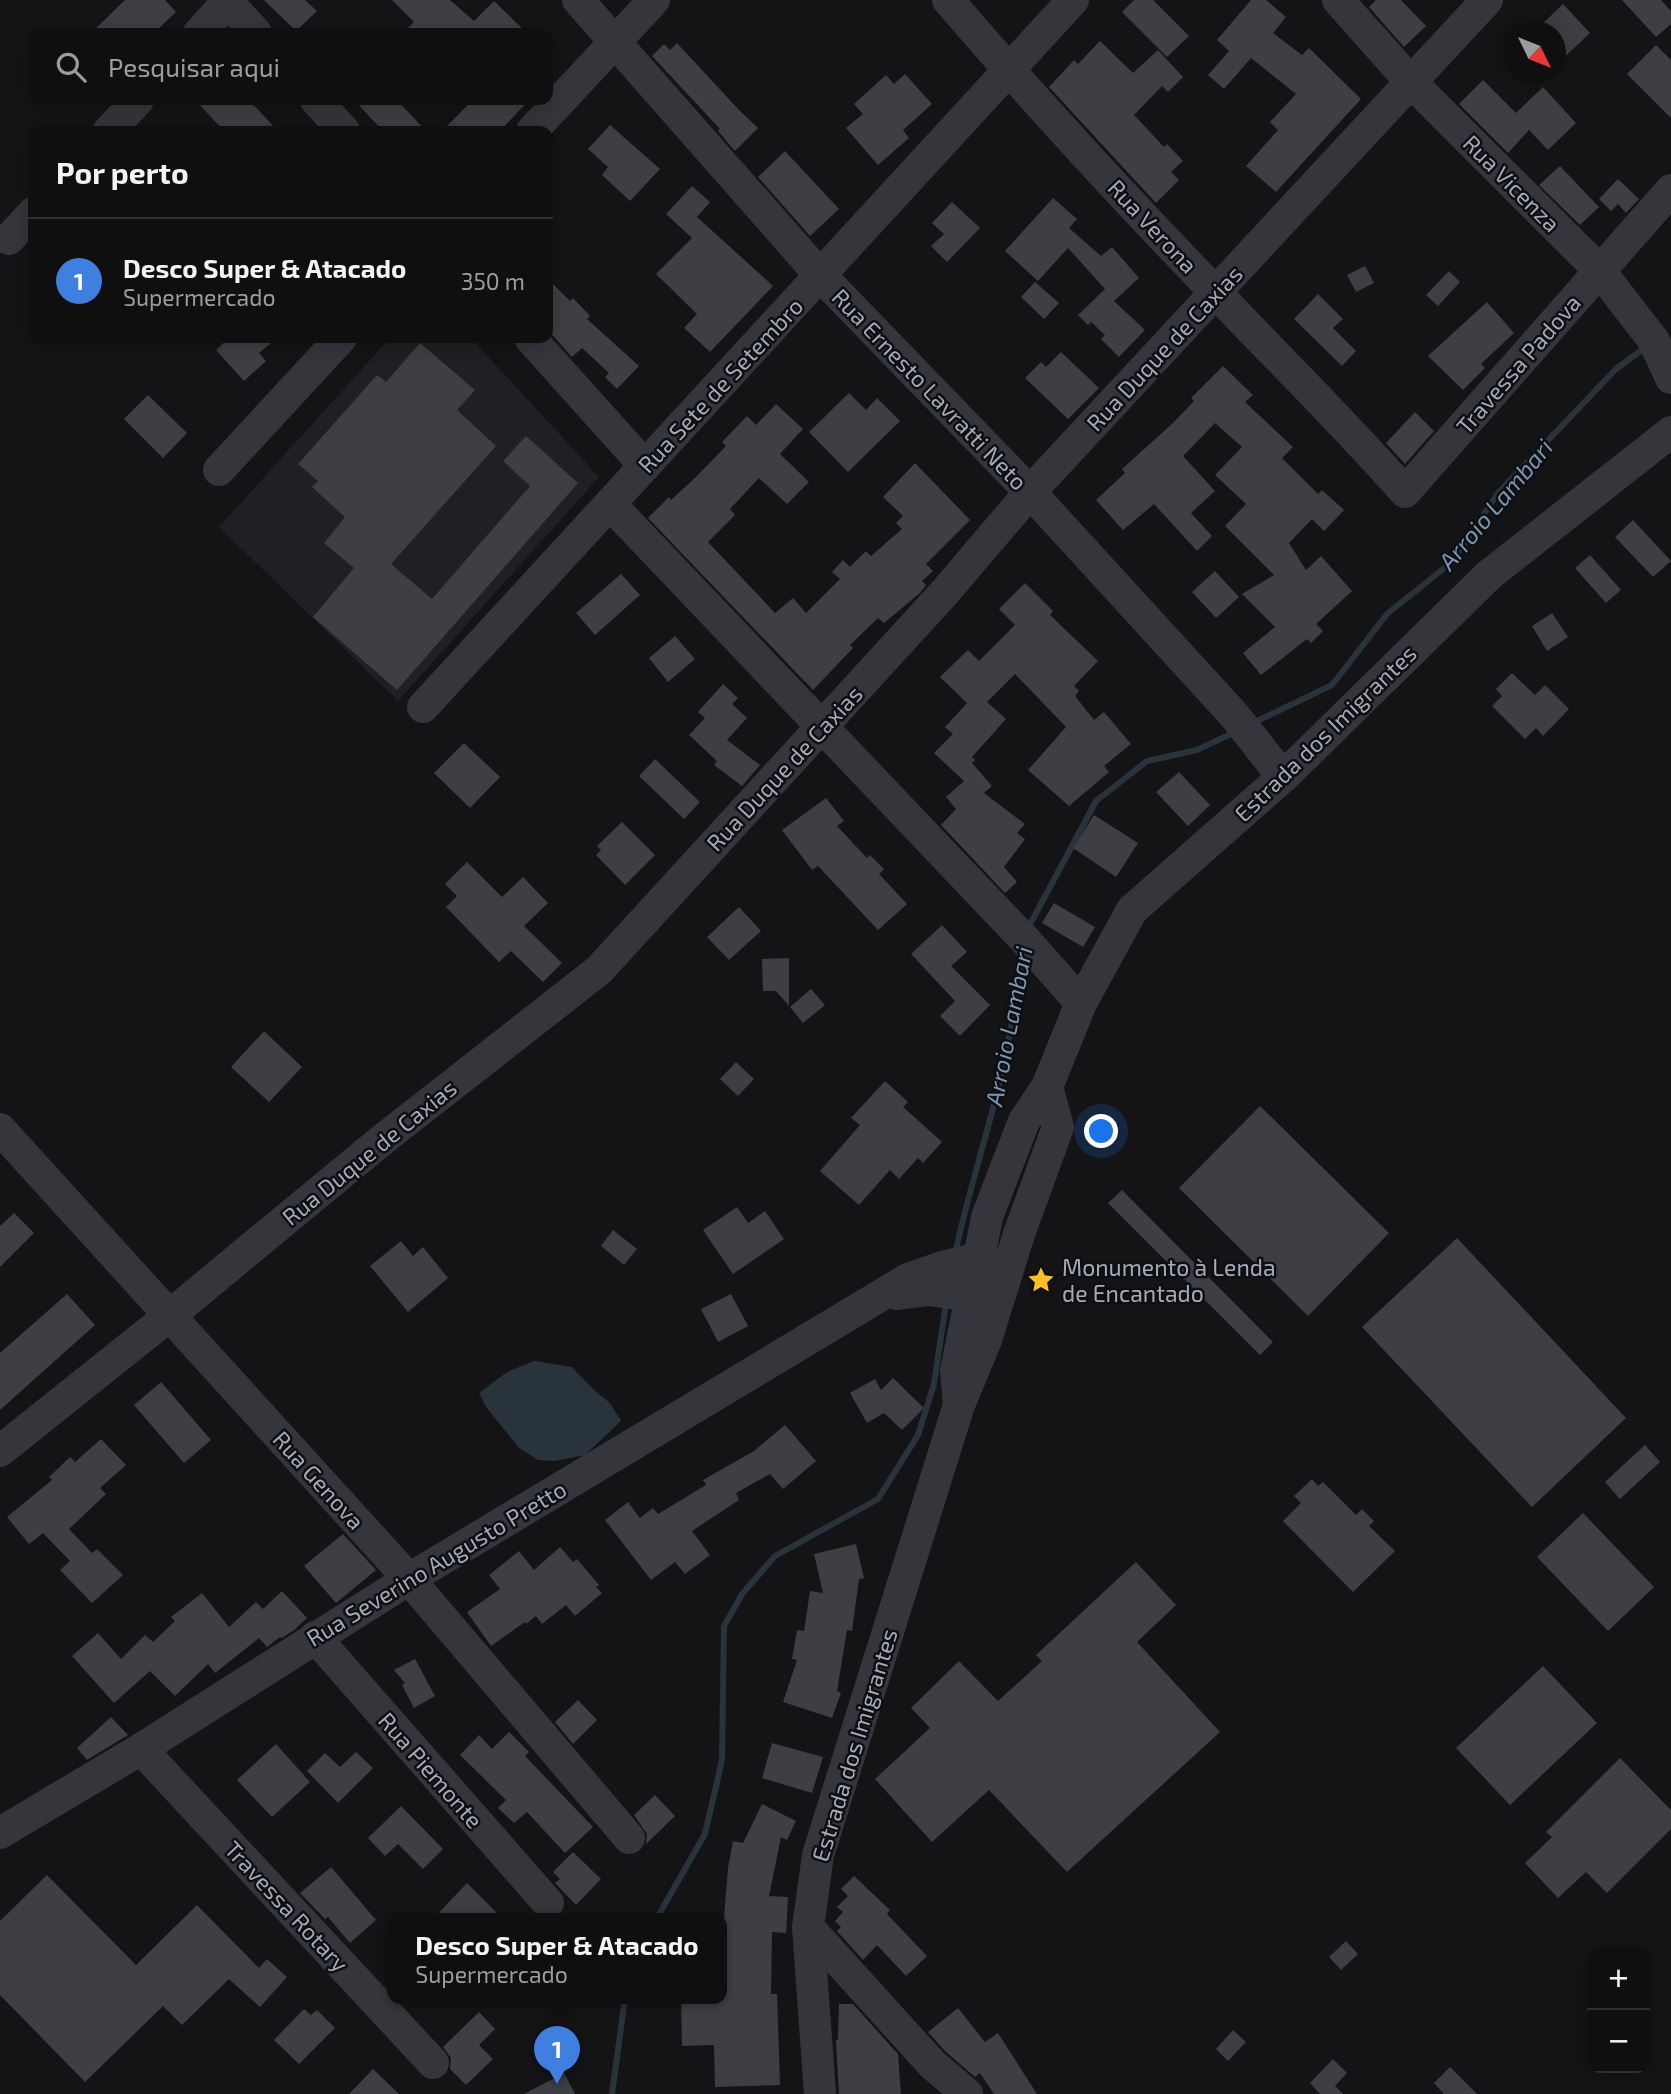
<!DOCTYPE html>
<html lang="pt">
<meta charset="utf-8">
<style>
:root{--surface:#0f0f10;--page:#181819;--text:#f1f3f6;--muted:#9b9c9f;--line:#2f2f30;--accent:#ffbf24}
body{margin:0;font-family:"Exo 2",sans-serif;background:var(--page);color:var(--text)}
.controls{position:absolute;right:21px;bottom:21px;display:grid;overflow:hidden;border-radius:14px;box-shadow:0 4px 18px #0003}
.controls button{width:63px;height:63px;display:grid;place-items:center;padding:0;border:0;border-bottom:2px solid var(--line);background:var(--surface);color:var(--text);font:35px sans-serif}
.compass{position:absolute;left:1503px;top:21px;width:63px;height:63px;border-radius:50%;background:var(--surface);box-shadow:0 4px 18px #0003;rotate:133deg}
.you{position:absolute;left:1102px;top:1132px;width:24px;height:24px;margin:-18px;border:5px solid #fff;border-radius:50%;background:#1a73e8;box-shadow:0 0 0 10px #1a73e833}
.badge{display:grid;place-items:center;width:46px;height:46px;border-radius:50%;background:var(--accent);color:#fff;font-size:23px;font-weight:700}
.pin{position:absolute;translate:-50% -58px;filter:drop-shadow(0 2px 4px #0008)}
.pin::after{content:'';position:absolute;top:37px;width:24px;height:21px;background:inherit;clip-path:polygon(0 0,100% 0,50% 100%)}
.popup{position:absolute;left:387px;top:1913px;width:340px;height:91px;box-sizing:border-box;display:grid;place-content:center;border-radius:14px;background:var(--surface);filter:drop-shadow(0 2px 5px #0005);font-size:23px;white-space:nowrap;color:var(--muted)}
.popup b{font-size:26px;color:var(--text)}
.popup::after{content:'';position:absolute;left:50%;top:100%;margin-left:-14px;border:14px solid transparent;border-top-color:var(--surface)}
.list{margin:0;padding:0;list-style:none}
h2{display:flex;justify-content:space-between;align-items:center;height:91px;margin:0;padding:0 28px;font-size:30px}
h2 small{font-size:23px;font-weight:400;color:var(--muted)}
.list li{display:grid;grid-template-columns:46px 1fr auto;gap:21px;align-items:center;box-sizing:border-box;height:126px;padding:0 28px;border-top:2px solid var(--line)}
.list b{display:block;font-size:26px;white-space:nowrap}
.list p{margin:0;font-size:23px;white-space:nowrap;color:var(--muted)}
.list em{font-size:23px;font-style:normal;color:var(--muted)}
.icon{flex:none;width:38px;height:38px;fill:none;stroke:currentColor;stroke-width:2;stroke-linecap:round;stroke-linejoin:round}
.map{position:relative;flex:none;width:1671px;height:2094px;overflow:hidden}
.search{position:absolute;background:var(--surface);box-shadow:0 4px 18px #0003;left:28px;top:28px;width:525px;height:77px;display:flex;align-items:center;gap:18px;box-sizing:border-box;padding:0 24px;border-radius:14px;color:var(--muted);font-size:26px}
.panel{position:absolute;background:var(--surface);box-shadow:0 4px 18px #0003;left:28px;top:126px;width:525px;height:217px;border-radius:14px}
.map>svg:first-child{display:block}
</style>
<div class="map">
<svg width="1671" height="2094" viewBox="0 0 1671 2094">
<rect width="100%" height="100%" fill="#141416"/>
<path fill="#202024" d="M390,338H471L599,477L398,701L219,527Z"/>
<path fill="#29333c" d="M534,1361L572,1367L594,1390L610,1403L621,1421L585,1455L555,1461L538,1460L519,1448L486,1407L479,1393L507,1372Z"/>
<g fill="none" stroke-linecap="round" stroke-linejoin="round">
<path stroke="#29333c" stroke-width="6" d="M1251,724L1332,685L1387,614L1452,562L1498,493L1616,369L1647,346
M1027,930L1096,801L1147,761L1197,750L1235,732
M955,1254C968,1193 988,1133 1002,1072C1011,1033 1016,993 1023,955
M657,1918L705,1834L722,1760L724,1626L742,1594L775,1556L878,1499L918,1435L934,1384L946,1303
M612,2094L625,1998"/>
</g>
<path fill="#3e3f44" d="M125,0H165L176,12L154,33H91Z
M264,0H305L317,11L296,31Z
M392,0H450L474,21L494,1L527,33H403L414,22Z
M1134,0H1153L1189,36L1167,57L1122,12Z
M1251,0H1266L1286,17L1273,33L1302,55L1309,48L1361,99L1276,192L1246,166L1278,130L1270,122L1296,94L1251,58L1224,89L1208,75L1229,51L1217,40Z
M1376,0H1401L1426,26L1404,47L1369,7Z
M1622,0H1661L1671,11V24L1656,37Z
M1563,4L1590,33L1556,65V32H1534Z
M1100,41L1133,73L1158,50L1183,77L1168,92L1162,86L1134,115L1164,147L1167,144L1183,161L1171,172L1179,180L1156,203L1049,87L1074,60L1078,64Z
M677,43L739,110L758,128L735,151L718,131L720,129L652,56L664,44L670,50Z
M1656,45L1671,60V118L1627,74Z
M905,74L932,104L903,130L909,138L878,165L846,128L863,114L854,104L886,75L894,84Z
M1483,80L1516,113L1543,87L1576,123L1548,150L1529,130L1508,153L1459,104Z
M195,100H249L278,131H224Z
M354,100H397L426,131H383Z
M473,100H529L500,131H442Z
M610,125L660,169L630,201L602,175L608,167L588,149Z
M785,151L839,209L810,236L758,177Z
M1560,166L1599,207L1580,225L1539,185Z
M1618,179L1639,199L1626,213L1618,204L1611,211L1599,199Z
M692,186L710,202L697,217L773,286L710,352L684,328L697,314L656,274L692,238L666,214Z
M1053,198L1077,219L1069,228L1101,256L1112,247L1139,278L1114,301L1145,330L1119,357L1101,339L1105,335L1091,322L1088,325L1078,315L1105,289L1068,248L1038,281L1005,251Z
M952,202L980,228L947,262L931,246L944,234L932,223Z
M1365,266L1374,283L1356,292L1347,275Z
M1449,271L1460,282L1438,306L1426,295Z
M548,279L570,301L573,298L590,316L587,319L639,366L617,389L605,377L609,373L582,348L572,357L548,330Z
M1035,282L1059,303L1044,319L1021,297Z
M1318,294L1343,319L1333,328L1356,351L1342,366L1294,319Z
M1487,302L1514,333L1481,364L1485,368L1463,390L1428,356Z
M229,338H277L259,353L266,361L244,381L216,350Z
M420,343L475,390L457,410L496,446L391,564L432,599L530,486L503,461L526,436L578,483L397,690L313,617L354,568L324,543L345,517L312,487L318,481L298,464L377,375L386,382Z
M1061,352L1099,388L1068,419L1025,378L1041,362L1046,367Z
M1223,366L1253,395L1245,402L1293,447L1282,458L1318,494L1322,490L1344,510L1324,531L1312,519L1289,543L1306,570L1321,556L1352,591L1316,624L1323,631L1311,643L1307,639L1261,675L1243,653L1275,627L1242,594L1274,575L1225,526L1246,504L1215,475L1242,447L1215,423L1183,456L1215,491L1191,513L1212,536L1197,551L1154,504L1123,530L1096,500L1125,473L1122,469L1174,422L1194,401L1191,398Z
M849,393L866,410L877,398L900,421L848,472L809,432Z
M148,395L187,433L163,458L124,419Z
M776,404L803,429L780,454L809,482L787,504L759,478L730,509L735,515L708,542L775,613L793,598L806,613L840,579L832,572L843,560L850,567L866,551L871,556L902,529L896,523L903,516L883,497L915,463L970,520L926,564L933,571L922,581L926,585L920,593L884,623L878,618L850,645L853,648L813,690L648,518L669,497L671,500L697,476L726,446L722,442L747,416L756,425Z
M1415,412L1434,431L1405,464L1386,443Z
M1633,520L1671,561L1653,577L1615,537Z
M1590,555L1621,590L1606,603L1575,568Z
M1215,571L1239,597L1216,618L1192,592Z
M621,574L640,595L595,635L576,613Z
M1025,583L1053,611L1050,615L1098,661L1074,686L1079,691L1075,696L1094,720L1104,712L1131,744L1104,766L1109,772L1069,806L1028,770L1066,727L1015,674L987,702L1006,719L972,757L975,760L972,763L992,786L984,793L1025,824L1017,833L1025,839L1004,867L1017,882L1005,893L941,825L956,809L946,797L964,781L934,753L953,734L945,727L967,703L940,677L968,650L979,661L1015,625L999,609Z
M1552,613L1568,637L1547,651L1532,626Z
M675,636L695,659L668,682L649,658Z
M1512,673L1535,695L1545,685L1569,709L1543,736L1536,728L1525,739L1492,706L1502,696L1496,689Z
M723,684L738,698L732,704L747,718L727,740L760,765L742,786L714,765L717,761L689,735L705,718L698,712Z
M464,743L500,777L470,808L434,773Z
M655,759L700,802L684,819L639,776Z
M1179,772L1210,805L1188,826L1156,792Z
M826,798L844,821L837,826L867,858L870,855L884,869L879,874L907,904L878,930L818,866L812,870L782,830Z
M1094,815L1138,843L1116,877L1073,848Z
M622,822L655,855L625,885L596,855L601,850L597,846Z
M467,862L502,897L523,877L548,903L524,926L562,963L543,982L511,951L499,962L446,907L457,896L445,884Z
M1054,903L1095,927L1083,947L1042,923Z
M739,907L761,931L729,960L707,937Z
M942,925L967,952L951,966L990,1005L960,1036L940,1016L955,1001L911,954Z
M789,958V1006L776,991H763L762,959Z
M811,989L825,1005L803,1023L790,1007Z
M264,1031L302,1067L269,1102L231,1067Z
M736,1062L754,1079L738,1096L720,1079Z
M885,1081L908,1102L903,1107L942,1142L923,1163L918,1158L899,1179L890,1170L859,1205L820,1171L860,1125L851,1118Z
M1260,1106L1389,1233L1308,1316L1179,1188Z
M1122,1190L1273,1342L1260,1355L1108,1203Z
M737,1207L748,1223L765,1211L784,1239L733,1274L703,1230Z
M14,1213L34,1233L0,1267V1226Z
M613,1230L637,1249L624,1265L601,1246Z
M1457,1238L1626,1418L1532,1507L1362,1327Z
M401,1241L413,1256L423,1247L448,1278L408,1312L370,1266Z
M67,1294L95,1325L0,1410V1353Z
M731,1294L748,1326L718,1342L701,1309Z
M893,1378L924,1408L902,1430L884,1413L867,1423L850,1393L875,1379L881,1390Z
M161,1382L211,1440L184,1463L134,1405Z
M785,1425L816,1461L783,1489L770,1474L736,1493L739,1500L692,1531L710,1555L685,1574L675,1562L651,1580L605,1520L628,1502L640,1518L653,1508L658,1514L706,1485L703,1480L754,1451Z
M101,1439L126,1465L100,1488L106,1494L69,1529L92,1553L97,1549L123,1575L92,1603L60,1570L70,1561L43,1533L29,1544L7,1517L52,1480L49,1477L70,1457L75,1462Z
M1645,1445L1660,1462L1620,1499L1605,1482Z
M1312,1479L1318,1486L1323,1482L1356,1515L1362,1509L1374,1521L1369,1526L1395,1551L1353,1592L1283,1521L1301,1503L1294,1496Z
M1583,1513L1654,1587L1608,1631L1537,1557Z
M343,1534L376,1570L336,1603L304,1566Z
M856,1544L864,1578L859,1579L852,1631L847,1630L837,1691L841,1693L832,1718L783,1702L797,1660L792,1659L797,1630L804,1631L810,1591L823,1593L814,1554Z
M560,1547L573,1562L577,1559L599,1585L596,1587L602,1593L575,1616L566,1605L542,1624L536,1616L526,1624L525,1622L491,1646L467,1612L500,1589L489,1575L519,1551L534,1570Z
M1136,1562L1176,1605L1137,1642L1220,1732L1067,1872L989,1790L932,1842L875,1779L930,1728L911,1708L959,1661L998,1701L1042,1661L1036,1655Z
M282,1591L307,1618L294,1630L282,1638L280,1637L267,1647L259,1638L215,1673L208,1664L175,1696L150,1671L114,1703L72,1656L98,1633L121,1659L145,1635L153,1642L175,1621L171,1617L202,1593L229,1627L256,1602L263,1609Z
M415,1659L435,1696L414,1708L402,1685L405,1683L394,1670Z
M1543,1666L1597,1723L1510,1805L1456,1748Z
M578,1700L597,1720L573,1744L555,1722Z
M111,1717L128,1735L87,1760L77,1748Z
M509,1732L529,1752L525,1756L593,1827L565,1853L527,1812L514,1823L498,1808L506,1800L460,1755L479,1735L492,1749Z
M772,1743L823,1757L812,1793L762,1778Z
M276,1744L310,1782L272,1817L237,1780Z
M356,1752L373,1768L338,1803L307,1771L325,1753L340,1767Z
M1620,1758L1671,1810V1829L1607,1893L1586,1872L1558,1898L1525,1863L1552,1837L1546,1832Z
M655,1795L675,1816L646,1844L647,1834L634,1815Z
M762,1804L796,1821L787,1840L781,1837L769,1896L788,1897L786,1933L772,1932L771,1994H777L780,2085L715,2087L714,2045L682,2046L681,1998H722V1944L728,1868L733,1841L743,1843Z
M401,1806L443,1849L423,1869L398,1844L385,1856L368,1838Z
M573,1852L601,1879L576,1905L555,1883L560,1879L553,1872Z
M331,1867L376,1920L350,1943L328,1917L325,1919L300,1893Z
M47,1875L136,1965L197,1905L259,1968L267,1959L287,1977L260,2007L229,1979L182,2025L163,2006L85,2082L0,1995V1921Z
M854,1876L890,1910L887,1914L927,1956L906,1976L877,1945L863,1960L837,1931L841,1927L835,1921L843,1912L837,1907L848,1896L841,1889Z
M467,1883L502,1918H434Z
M1346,1941L1358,1954L1341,1970L1329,1957Z
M839,2004H853L898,2054L901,2094H839L836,2040H838Z
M958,2008L985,2042L998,2033L1037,2094H994L980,2073L975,2077L945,2051L928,2032Z
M304,2009L311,2015L317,2010L335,2028L299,2064L274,2040Z
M479,2012L495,2029L479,2045L493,2059L466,2085L450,2069L451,2058L443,2047Z
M1233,2030L1246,2042L1228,2061L1216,2049Z
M1333,2059L1347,2073L1335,2086L1343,2094H1320L1310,2083Z
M1450,2067L1477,2094H1444L1434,2083Z
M373,2069L399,2094H349Z
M564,2073L575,2094H524Z"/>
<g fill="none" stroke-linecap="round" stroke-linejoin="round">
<path stroke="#35363c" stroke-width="32" d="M226,0L256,33
M578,0L820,275L1030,492L1234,715L1283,777
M948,0C1035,101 1125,199 1218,295C1280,360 1345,424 1405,492L1671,190
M1338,0L1410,81L1600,271L1654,341L1671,378
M199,33L229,0
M316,100L344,131
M109,131L138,100
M532,131L654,0
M9,239L33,213
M530,338L645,466
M219,470L341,338
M610,504L1025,940L1081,1003
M423,707L1073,0
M0,1129L409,1579L629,1838
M898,1294L929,1290L992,1299
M959,1405L956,1371L971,1296L973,1274L979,1258L987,1217L1024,1121L1047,1087L1081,1003L1132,910L1283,777L1489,575L1671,432
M0,1451L169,1316L382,1140L599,970L945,592L1030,492L1487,0
M315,1637L548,1903
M141,1749L433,2063
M0,1833L141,1749L409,1579L908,1279L942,1267L979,1258L1007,1269
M808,1927L932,2064L967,2094
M820,2094L808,1927L818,1855L959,1405L986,1340L1019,1234L1058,1127L1047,1087"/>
</g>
<defs>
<symbol id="sight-bare" viewBox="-9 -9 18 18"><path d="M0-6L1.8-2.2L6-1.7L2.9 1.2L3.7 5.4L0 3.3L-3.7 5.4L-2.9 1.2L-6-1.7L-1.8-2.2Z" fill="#ffbf24" stroke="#0f0f11" stroke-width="2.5" paint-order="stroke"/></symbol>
</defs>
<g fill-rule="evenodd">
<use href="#sight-bare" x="1022" y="1261" width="38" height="38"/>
</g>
<g text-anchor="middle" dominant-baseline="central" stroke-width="5" stroke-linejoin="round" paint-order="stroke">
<g font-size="23" fill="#a5aab8" stroke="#0f0f11">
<text transform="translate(1512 183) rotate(45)">Rua Vicenza</text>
<text transform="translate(1153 226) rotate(47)">Rua Verona</text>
<text transform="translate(1164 348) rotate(-47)">Rua Duque de Caxias</text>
<text transform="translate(1518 364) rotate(-49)">Travessa Padova</text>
<text transform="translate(720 385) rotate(-47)">Rua Sete de Setembro</text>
<text transform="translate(930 389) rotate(46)">Rua Ernesto Lavratti Neto</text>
<text transform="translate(1325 733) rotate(-44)">Estrada dos Imigrantes</text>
<text transform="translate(784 768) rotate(-47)">Rua Duque de Caxias</text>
<text transform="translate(369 1152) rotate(-39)">Rua Duque de Caxias</text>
<text transform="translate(319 1480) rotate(48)">Rua Genova</text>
<text transform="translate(436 1563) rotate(-31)">Rua Severino Augusto Pretto</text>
<text transform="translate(854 1745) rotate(-73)">Estrada dos Imigrantes</text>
<text transform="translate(431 1770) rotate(49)">Rua Piemonte</text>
<text transform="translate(287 1906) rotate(47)">Travessa Rotary</text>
</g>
<g font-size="23" fill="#a5aab8" stroke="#0f0f11" text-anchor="start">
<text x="1062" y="1267">Monumento à Lenda<tspan x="1062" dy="26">de Encantado</tspan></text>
</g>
<g font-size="24" font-style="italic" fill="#7897b7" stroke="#0f0f11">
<text transform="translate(1495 504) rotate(-50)">Arroio Lambari</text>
<text transform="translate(1008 1026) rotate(-79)">Arroio Lambari</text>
</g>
</g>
</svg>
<div class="controls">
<button>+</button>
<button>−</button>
</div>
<svg class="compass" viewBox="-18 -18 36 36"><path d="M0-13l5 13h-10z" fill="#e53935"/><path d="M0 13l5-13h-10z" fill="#9b9c9f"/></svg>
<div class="you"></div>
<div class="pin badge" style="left:557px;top:2084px;background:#3f7fe0">1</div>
<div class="popup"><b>Desco Super &amp; Atacado</b>Supermercado</div>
<div class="search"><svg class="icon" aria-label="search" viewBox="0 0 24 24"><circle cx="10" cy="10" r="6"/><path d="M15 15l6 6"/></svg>Pesquisar aqui</div>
<section class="panel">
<h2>Por perto<small></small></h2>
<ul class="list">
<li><span class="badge" style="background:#3f7fe0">1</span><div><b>Desco Super &amp; Atacado</b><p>Supermercado</p></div><em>350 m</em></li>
</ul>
</section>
</div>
